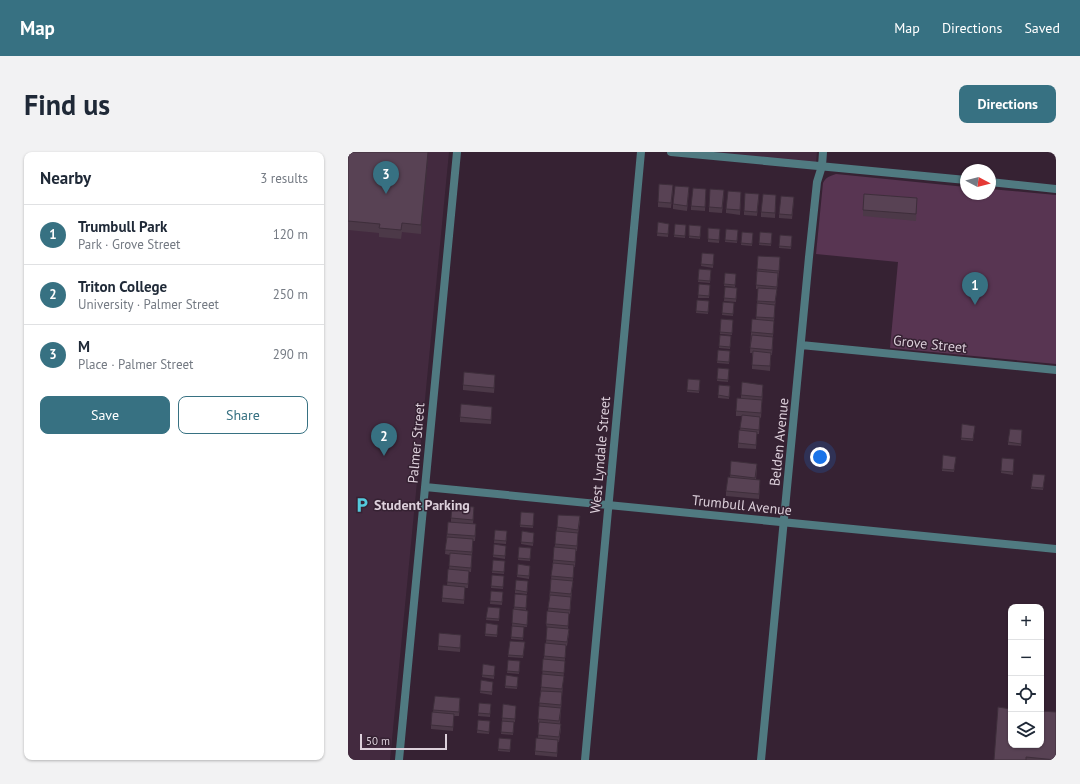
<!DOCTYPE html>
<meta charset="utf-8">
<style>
:root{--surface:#fff;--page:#f2f2f3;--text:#1f2937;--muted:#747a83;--line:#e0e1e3;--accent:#377182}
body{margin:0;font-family:"PT Sans",sans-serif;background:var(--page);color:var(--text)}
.controls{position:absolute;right:12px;bottom:12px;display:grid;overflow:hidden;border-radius:8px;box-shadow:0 1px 3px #0004}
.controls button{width:36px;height:36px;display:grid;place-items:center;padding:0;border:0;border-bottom:1px solid var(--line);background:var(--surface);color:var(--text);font:20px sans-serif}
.compass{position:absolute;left:612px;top:12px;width:36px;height:36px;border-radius:50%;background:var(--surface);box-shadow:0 1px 3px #0004;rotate:97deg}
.scale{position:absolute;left:12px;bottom:10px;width:87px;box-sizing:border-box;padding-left:4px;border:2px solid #ddd0db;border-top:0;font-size:11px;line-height:14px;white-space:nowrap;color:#ddd0db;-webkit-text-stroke:3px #362233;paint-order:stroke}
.you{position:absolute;left:472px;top:305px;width:14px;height:14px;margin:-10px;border:3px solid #fff;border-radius:50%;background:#1a73e8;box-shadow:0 0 0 6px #1a73e833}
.badge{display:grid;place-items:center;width:26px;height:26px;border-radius:50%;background:var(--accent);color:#fff;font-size:13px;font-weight:700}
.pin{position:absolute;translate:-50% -33px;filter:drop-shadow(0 1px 2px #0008)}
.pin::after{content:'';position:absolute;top:21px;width:14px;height:12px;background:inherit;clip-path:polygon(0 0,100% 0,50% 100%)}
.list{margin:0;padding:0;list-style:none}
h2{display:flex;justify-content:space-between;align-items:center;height:52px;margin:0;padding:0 16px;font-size:17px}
h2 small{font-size:13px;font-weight:400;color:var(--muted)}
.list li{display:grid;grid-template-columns:26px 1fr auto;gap:12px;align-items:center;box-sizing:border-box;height:60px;padding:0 16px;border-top:1px solid var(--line)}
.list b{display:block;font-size:15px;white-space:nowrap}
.list p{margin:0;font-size:13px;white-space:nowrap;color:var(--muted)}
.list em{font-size:13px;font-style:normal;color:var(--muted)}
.actions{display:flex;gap:8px;padding:12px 16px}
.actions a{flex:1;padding:9px 0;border:1px solid var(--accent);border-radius:8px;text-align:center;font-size:14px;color:var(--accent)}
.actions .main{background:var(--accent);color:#fff}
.icon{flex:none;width:22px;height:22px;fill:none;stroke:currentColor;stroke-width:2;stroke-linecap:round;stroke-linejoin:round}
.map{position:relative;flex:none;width:708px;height:608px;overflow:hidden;border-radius:8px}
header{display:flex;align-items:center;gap:24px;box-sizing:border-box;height:56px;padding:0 20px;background:var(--accent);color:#fff}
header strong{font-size:19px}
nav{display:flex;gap:22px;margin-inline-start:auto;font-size:14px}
.intro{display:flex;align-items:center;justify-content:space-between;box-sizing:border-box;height:96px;padding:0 24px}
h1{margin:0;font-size:28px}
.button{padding:10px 18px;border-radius:8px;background:var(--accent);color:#fff;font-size:14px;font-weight:700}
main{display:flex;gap:24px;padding:0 24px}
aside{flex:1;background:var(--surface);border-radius:8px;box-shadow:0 1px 3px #0004}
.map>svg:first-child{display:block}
</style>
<header>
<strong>Map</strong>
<nav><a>Map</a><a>Directions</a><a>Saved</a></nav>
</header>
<div class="intro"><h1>Find us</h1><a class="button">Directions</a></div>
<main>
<aside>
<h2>Nearby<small>3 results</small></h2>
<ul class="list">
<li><span class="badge">1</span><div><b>Trumbull Park</b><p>Park · Grove Street</p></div><em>120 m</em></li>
<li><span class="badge">2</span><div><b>Triton College</b><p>University · Palmer Street</p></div><em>250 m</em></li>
<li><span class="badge">3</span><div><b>M</b><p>Place · Palmer Street</p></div><em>290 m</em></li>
</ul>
<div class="actions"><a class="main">Save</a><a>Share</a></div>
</aside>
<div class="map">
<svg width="708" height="608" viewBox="0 0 708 608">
<rect width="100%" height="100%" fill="#362233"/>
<path fill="#432a3f" d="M0,0H101L42,608H0Z
M341,0H469L468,11Z"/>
<path fill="#583552" d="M488,22L618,35V42H642V37L708,43V212L542,196L550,110L468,102L475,31C478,25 482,24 488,22Z"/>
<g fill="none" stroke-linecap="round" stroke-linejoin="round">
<path stroke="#507a81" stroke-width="8" d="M323,0L618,28
M642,30L708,37
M453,193L708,218
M77,335L708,397
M51,608L109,0
M237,608L293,0
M413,608L461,105L469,30L474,14L475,0"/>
</g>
<path fill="#4c3948" d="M0,0L80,6L73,82L54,80L53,87L31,85V81L0,78Z
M325,38L323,56L310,55V50Z
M341,39L339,59L325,57V52Z
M358,41L357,59L343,58V54Z
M376,43L374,61L361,60V55Z
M393,45L392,63L378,61V57Z
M411,46L409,64L396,63V59Z
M428,48L427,66L413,65V60Z
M446,49L444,67L431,66V62Z
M569,53L568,69L515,64V58Z
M310,70L321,72L320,85L309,84Z
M327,72L338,73L337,86L326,85Z
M341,73L353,74L352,87L341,86Z
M360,76L372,77L371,91L360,90Z
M378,77L390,78L389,91L377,90Z
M394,80L405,81L404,94L393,93Z
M412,80L424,81L423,94L411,93Z
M432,83L444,84L443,97L431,96Z
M354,101L366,102L365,116L353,114Z
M410,104L432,110L427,155L425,185V190L424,203H423L422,219L404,217V201H402L403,180L408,168L409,151L410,137H408V133Z
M351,117L363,118L362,131L350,130Z
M377,121L388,122L387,135L376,134Z
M351,132L362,133L361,146H350Z
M377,135L389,136L388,150L376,149Z
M349,148L361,149L360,162L348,161Z
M375,150L386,151L385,164L374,163Z
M373,167L385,168L384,183L372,182Z
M372,183L383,184L382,197L371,196Z
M370,198L382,199L381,212L369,211Z
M370,216L381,217L380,230L369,229Z
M147,227L146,241L115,238V233Z
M340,227L352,228L351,241L339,240Z
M371,233L382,234L381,247L370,246Z
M415,237L413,266H412L411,282H409L408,297L390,296V291L392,278L394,264H388V259L393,246V243Z
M144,259L143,272L112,270V265Z
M614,272L627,276L625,289L613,288Z
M674,281L673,294L660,293V290Z
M608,305L606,320L594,319V317Z
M654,306L666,309L665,323L653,321Z
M383,309L409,316L408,328L412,333L411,347L378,344V339L382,325Z
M697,323L695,338L683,337V335Z
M126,359L125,372L128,377L127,389H125L123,420H121L120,436H117L116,452L94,450V446L99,433L101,417L102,403L97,402L100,370H103V366Z
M173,360L186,361L185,376L172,375Z
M232,369L230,382L229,399H228L227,415H226L222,462H221L220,477L221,481L219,494H218L214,545L213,558L212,572L213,577L211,590H210L209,605L187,603V599L190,586L191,571H190V567L196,504L198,491L199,476L198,472L200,459L203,427L209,375Z
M147,378L159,379L158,392L146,391Z
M174,379L186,381L185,394L173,392Z
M146,392L158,394L157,407L145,405Z
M171,395L183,396L182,409L170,408Z
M145,408L157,409L156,422L144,421Z
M182,414L181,427L169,425V423Z
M144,423L156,424L155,437L143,436Z
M180,429L179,442L167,441V438Z
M143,439L155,440L154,453L142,452Z
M167,442L179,443L178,458L166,457Z
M140,455L152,456L151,469L138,468Z
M165,457L180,459L179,475L164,474Z
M138,471L150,473L149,485L137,484Z
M164,474L176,475L175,488L163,487Z
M113,487L112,500L90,498V494Z
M162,489L177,490L175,506L160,505Z
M160,508L172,509L171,522L159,521Z
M135,512L147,514L146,527L134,525Z
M170,525L169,537L157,536V534Z
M133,528L145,530L144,543L132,541Z
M87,544L112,551L111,564H106L105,579L83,577V573L85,560Z
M131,551L143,552L142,565L130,564Z
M155,552L168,554L167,570L154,569Z
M708,560V608H646Z
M130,568L142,569L141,582L129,581Z
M154,569L166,570L165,583L153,582Z
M163,587L162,600L150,599V597Z"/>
<path fill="#3e2e3b" d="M80,0V6L73,82V73Z"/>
<path fill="#584254" stroke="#3e2e3b" d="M0,0H80L73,73L54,71L53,78L31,76L32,72L0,69Z
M311,32L325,33L323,51L310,50Z
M327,34L341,35L339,54L325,52Z
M345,36L358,37L357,55L343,54Z
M362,37L376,38L374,56L361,55Z
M380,39L393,40L392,58L378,57Z
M397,41L411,42L409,60L396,59Z
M415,42L428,43L427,61L413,60Z
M516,42L569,46L568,62L515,58Z
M433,44L446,45L444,63L431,62Z
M310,70L321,72L320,82L309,81Z
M327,72L338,73L337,84L326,83Z
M341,73L353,74L352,85L341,84Z
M360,76L372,77L371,88L360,87Z
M378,77L390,78L389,89L377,88Z
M394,80L405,81L404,92L393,91Z
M412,80L424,81L423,92L411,91Z
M432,83L444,84L443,95L431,94Z
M354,101L366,102L365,113L353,112Z
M410,104L432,105L431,119L409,117Z
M351,117L363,118L362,129L350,128Z
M409,119L430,121L429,135L408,133Z
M377,121L388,122L387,133L376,132Z
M351,132L362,133L361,144L350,143Z
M377,135L389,136L388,147L376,146Z
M410,136L429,137L427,150L409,149Z
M349,148L361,149L360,160L348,159Z
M375,150L386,151L385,162L374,161Z
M409,151L427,153L426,166L408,165Z
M373,167L385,168L384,181L372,180Z
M404,167L426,169L425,182L403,180Z
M372,183L383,184L382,195L371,194Z
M404,183L425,185L424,198L402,196Z
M370,198L382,199L381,210L369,209Z
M405,199L423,201L422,214L404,213Z
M370,216L381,217L380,228L369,227Z
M116,220L147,223L146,236L115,233Z
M340,227L352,228L351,239L339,238Z
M394,230L415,233L414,245L393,243Z
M371,233L382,234L381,245L370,243Z
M389,246L414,248L413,261L388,259Z
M113,252L144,255L143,268L112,265Z
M394,263L412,265L411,278L392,276Z
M614,272L627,274L625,287L613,286Z
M662,277L674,278L673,292L660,290Z
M391,278L409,280L408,293L390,291Z
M595,303L608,305L606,318L594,317Z
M654,306L666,307L665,320L653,319Z
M383,309L409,312L407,326L382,323Z
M685,322L697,323L695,336L683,335Z
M380,325L412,328L411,342L378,339Z
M104,353L126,355L125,368L103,366Z
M173,360L186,361L185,374L172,373Z
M210,363L232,364L230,378L209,375Z
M100,370L128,372L127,384L99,382Z
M147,378L159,379L158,389L146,388Z
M174,379L186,381L185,391L173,390Z
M208,379L230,381L229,394L207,392Z
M99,385L125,387L124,400L97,398Z
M146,392L158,394L157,404L145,403Z
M171,395L183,396L182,407L170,406Z
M206,395L228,397L227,410L205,408Z
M102,401L124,403L123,416L101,414Z
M145,408L157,409L156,420L144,419Z
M205,411L226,413L225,426L203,424Z
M170,412L182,414L181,424L169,423Z
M100,417L121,419L120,432L99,430Z
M144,423L156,424L155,435L143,434Z
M203,427L225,429L223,442L202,440Z
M168,428L180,429L179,440L167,438Z
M95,433L117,435L116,448L94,446Z
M143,439L155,440L154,450L142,449Z
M167,442L179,443L178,456L166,455Z
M202,443L223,445L222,458L200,456Z
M140,455L152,456L151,467L138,466Z
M165,457L180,459L179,473L164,471Z
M199,459L221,461L220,474L198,472Z
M138,471L150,473L149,483L137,482Z
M164,474L176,475L175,486L163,485Z
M199,475L221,477L219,490L198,488Z
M91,481L113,483L112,496L90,494Z
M162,489L177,490L175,504L160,503Z
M197,491L218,493L217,506L196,504Z
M195,507L217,509L216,521L194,519Z
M160,508L172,509L171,520L159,519Z
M135,512L147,514L146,524L134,523Z
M194,522L216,524L214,537L193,535Z
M158,523L170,525L169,535L157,534Z
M133,528L145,530L144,540L132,539Z
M193,539L214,540L213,553L191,551Z
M87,544L112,546L111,560L85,558Z
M131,551L143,552L142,562L130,561Z
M155,552L168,554L167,567L154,566Z
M191,554L213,556L211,569L190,567Z
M650,555L663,557V593H693V559L708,560V608L678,605V608H646Z
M84,560L106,562L105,575L83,573Z
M130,568L142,569L141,580L129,578Z
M154,569L166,570L165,581L153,580Z
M191,570L213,572L211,585L190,583Z
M151,586L163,587L162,598L150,597Z
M188,586L210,588L209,601L187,599Z"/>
<defs>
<symbol id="parking-bare" viewBox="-9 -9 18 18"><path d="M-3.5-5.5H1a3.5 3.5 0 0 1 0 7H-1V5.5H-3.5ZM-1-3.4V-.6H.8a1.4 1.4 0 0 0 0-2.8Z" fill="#54cadd" stroke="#362233" stroke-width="2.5" paint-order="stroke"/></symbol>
</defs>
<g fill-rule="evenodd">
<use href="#parking-bare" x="3" y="342" width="22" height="22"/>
</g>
<g text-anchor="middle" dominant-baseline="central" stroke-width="3" stroke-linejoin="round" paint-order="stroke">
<g font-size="14" fill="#ddd0db" stroke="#362233">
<text transform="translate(582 192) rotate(6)">Grove Street</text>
<text transform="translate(431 290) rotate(-84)">Belden Avenue</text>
<text transform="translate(68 291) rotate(-85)">Palmer Street</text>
<text transform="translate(252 303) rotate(-85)">West Lyndale Street</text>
<text transform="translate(394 353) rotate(6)">Trumbull Avenue</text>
</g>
<g font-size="14" font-weight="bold" fill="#ddd0db" stroke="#362233" text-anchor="start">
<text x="26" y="353">Student Parking</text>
</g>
</g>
</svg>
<div class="controls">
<button>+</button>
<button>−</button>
<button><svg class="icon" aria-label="locate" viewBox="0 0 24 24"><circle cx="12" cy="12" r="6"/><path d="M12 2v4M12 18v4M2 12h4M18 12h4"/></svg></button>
<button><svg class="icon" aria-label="layers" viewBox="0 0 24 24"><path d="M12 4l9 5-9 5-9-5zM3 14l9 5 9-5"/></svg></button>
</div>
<svg class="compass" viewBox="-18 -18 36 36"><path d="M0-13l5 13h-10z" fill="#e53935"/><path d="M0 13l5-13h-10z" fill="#747a83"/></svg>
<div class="scale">50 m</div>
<div class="you"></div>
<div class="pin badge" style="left:627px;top:153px">1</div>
<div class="pin badge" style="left:36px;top:304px">2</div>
<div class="pin badge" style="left:38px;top:42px">3</div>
</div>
</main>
